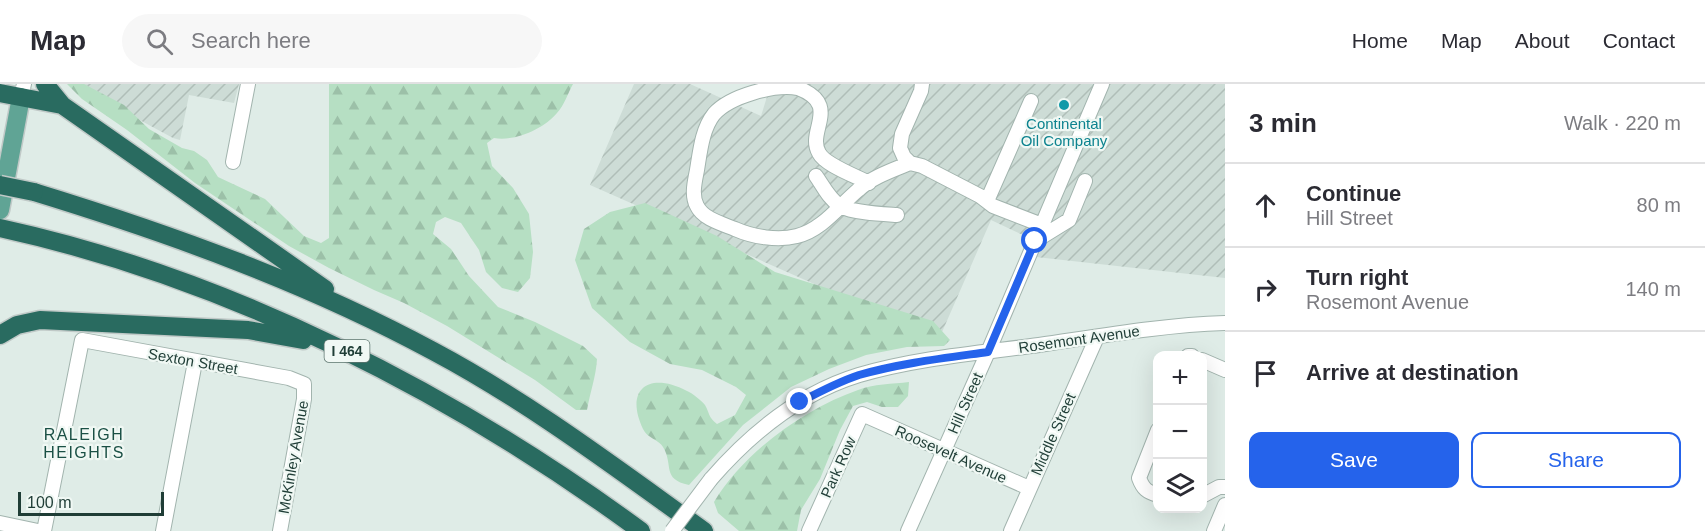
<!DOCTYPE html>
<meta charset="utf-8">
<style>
:root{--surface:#fff;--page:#f7f7f7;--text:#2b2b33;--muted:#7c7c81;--line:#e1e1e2;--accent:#2563eb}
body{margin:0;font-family:Helvetica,sans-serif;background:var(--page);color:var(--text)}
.controls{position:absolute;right:18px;bottom:18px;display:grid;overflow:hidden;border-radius:12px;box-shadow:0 6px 24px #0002}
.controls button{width:54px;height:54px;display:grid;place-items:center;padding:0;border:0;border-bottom:2px solid var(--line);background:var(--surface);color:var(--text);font:30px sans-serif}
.scale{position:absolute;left:18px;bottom:15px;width:146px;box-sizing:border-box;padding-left:6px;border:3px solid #1f3d36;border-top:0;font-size:16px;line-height:21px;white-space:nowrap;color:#1f3d36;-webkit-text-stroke:4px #f0f8f4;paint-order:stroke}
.stop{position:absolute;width:18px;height:18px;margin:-14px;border:4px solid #2563eb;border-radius:50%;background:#fff}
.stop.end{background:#2563eb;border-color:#fff;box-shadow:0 2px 6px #0008}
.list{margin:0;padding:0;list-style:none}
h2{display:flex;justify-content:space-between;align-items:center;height:78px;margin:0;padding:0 24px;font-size:26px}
h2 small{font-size:20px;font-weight:400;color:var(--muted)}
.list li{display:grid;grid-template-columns:39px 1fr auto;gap:18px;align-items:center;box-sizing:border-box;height:84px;padding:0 24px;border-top:2px solid var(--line)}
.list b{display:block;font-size:22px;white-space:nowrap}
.list p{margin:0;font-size:20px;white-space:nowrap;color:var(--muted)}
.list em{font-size:20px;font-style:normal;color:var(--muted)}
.actions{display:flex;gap:12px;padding:18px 24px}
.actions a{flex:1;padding:14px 0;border:2px solid var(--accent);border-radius:12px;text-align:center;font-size:21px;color:var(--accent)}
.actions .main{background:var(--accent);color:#fff}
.icon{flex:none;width:33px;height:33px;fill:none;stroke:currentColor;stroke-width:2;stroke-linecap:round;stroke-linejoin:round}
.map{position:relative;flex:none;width:1225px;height:447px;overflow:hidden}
header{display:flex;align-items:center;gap:36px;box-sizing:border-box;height:84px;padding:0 30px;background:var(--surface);border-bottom:2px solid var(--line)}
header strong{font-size:28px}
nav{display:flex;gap:33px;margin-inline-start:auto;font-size:21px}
.search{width:420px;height:54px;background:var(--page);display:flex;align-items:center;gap:15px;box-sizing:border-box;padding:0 21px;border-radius:33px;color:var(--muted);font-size:22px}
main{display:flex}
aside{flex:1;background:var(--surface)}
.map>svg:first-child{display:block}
</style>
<header>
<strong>Map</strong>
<div class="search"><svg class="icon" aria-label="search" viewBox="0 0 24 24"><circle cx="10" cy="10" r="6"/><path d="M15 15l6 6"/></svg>Search here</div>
<nav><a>Home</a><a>Map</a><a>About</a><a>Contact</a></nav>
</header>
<main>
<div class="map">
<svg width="1225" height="447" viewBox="0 0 1225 447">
<defs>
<pattern id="industrial-furrows" width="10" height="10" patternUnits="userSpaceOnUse" patternTransform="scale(1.5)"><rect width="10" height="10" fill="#cddcd6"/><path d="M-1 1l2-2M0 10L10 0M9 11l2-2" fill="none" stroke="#b0beb8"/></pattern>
<pattern id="forest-firs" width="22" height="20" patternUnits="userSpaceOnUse" patternTransform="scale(1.5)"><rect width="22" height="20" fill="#b6dfc3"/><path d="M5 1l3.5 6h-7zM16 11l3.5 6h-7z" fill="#9cc0a8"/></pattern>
</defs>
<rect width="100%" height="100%" fill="#dfece7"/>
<path fill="url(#industrial-furrows)" d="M73,0H239L234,19L189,11L180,56L173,54Z
M634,0H690L761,32L771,0H1096L1029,154L991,136L939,255L590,101Z
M1110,0H1225V194L1036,173Z"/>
<path fill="url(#forest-firs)" d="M67,0H84L124,21L149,45L182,64L194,67L207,76L218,93L265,115L304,152L321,159L329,154V0H573C568,9 564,22 557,29C544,45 514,58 494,54L487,59L492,82L513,104L529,130L533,168L530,194L518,208L502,204L486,188L479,166L461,139L445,133L436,138L433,150L451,165L469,192L498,223L535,238L583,262L597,275C596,293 590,308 587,326H576L535,296L447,242L404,219L374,206L329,184L289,162L195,99L127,46L82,15Z
M645,119L717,152L775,188L933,237L950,256L944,262L907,263L866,271L829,285L791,303L743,341L689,401C661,395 674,381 663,363C659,356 647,354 643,345C624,305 649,287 687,307C692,309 701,316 705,321C710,330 708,333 717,340L735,331L746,311L736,303L702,286L670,280L630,258L592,224L575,176L584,145L610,128Z
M909,298L908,312L898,323H882L867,318L853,322L840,346L820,395L801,426L797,447H739L718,429L714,418C744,368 804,325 858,306C873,300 893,300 909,298Z"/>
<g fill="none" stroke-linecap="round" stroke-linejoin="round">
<defs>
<path id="minor" d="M922,0L921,7L902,50L900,64L904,73L910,79L922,82L980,112L993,122L1042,141
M21,13L24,0
M233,78L248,0
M816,92C823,102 829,115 840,122C854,129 881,130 897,131
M869,99C856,92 825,81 819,69C806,47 842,21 798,4C774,0 730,12 714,30C702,45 700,68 697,86C695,97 691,111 697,122C703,135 723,140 735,145C753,153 778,157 797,152C822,146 839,122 858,106C872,93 893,86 910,79
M987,117L1031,17
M1035,157L1069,136L1085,97
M1188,272H1192
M1202,276L1225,286
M1158,346L1139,394C1143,405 1147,408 1158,411
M711,395C751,349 800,309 859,291C917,274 979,269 1039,261C1101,252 1163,241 1225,239
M1202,412L1219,403H1225
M0,439L38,447
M44,447L82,256L289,294L304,300V315L280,447
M163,447L195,278
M809,447L862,330L1029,404
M908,447L988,268L1102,0
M1011,447L1097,253
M1214,447L1225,421"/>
<path id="major" d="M0,126L21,13"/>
<path id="highway" d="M45,0L62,21L325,205
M0,9L62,21
M34,108C171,150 307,199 433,267C529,318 616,384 704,447
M0,144C229,194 453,309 641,447
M0,251L17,241L40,236L248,246L303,256"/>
</defs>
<use href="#minor" stroke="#a2b4ae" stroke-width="16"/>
<use href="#major" stroke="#c0c9c7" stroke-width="21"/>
<use href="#highway" stroke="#c0c9c7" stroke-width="21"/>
<use href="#minor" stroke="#fff" stroke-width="14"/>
<use href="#major" stroke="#60a495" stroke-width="18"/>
<use href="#highway" stroke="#296b60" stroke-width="18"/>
<defs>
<path id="minor-bridge" d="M672,447L711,395"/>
<path id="highway-bridge" d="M0,101L34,108"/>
</defs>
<use href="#minor-bridge" stroke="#a2b4ae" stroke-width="16" stroke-linecap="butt"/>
<use href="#highway-bridge" stroke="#c0c9c7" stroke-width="21" stroke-linecap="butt"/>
<use href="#minor-bridge" stroke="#fff" stroke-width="14"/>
<use href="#highway-bridge" stroke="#296b60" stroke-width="18"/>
</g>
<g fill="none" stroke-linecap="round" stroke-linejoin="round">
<path stroke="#2563eb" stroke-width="8" d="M800,318C819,308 838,298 859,291C901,279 945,274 988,268L1035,157"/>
</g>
<circle fill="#0f9aa8" stroke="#f0f8f4" stroke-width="2" cx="1064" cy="21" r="6"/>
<g text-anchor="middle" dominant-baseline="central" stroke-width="4.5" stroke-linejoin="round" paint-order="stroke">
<rect fill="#f0f8f4" stroke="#5e756f" stroke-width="1.5" x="324.5" y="256" width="45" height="22" rx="4.5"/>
<g font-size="14" font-weight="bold" fill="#1f3d36">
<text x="347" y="267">I 464</text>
</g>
<g font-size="15" fill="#0d838f" stroke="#f0f8f4">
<text x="1064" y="39">Continental<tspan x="1064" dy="17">Oil Company</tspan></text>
</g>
<g font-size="15" fill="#1f3d36" stroke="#f0f8f4">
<text transform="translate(1079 255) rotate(-8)">Rosemont Avenue</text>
<text transform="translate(193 277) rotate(10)">Sexton Street</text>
<text transform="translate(965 319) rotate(-66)">Hill Street</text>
<text transform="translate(1053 350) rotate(-66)">Middle Street</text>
<text transform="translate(951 370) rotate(24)">Roosevelt Avenue</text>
<text transform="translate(293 373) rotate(-80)">McKinley Avenue</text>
<text transform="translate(838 383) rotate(-66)">Park Row</text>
</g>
<g font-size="16" letter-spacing="1.5" fill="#1a5045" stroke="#f0f8f4">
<text x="84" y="350">RALEIGH<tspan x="84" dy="18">HEIGHTS</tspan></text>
</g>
</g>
</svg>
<div class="controls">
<button>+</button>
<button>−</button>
<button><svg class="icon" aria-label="layers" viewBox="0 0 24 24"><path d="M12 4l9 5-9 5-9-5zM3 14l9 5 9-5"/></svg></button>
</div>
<div class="scale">100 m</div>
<div class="stop" style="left:1035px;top:157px"></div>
<div class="stop end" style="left:800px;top:318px"></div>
</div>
<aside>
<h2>3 min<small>Walk · 220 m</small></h2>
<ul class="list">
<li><svg class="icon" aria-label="ahead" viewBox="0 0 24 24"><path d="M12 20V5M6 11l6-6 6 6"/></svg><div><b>Continue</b><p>Hill Street</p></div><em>80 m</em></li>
<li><svg class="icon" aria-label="right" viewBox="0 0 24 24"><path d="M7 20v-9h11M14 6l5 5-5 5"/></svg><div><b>Turn right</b><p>Rosemont Avenue</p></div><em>140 m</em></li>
<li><svg class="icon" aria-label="arrive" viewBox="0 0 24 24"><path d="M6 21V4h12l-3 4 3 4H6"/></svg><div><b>Arrive at destination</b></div></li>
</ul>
<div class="actions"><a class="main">Save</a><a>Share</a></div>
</aside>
</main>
